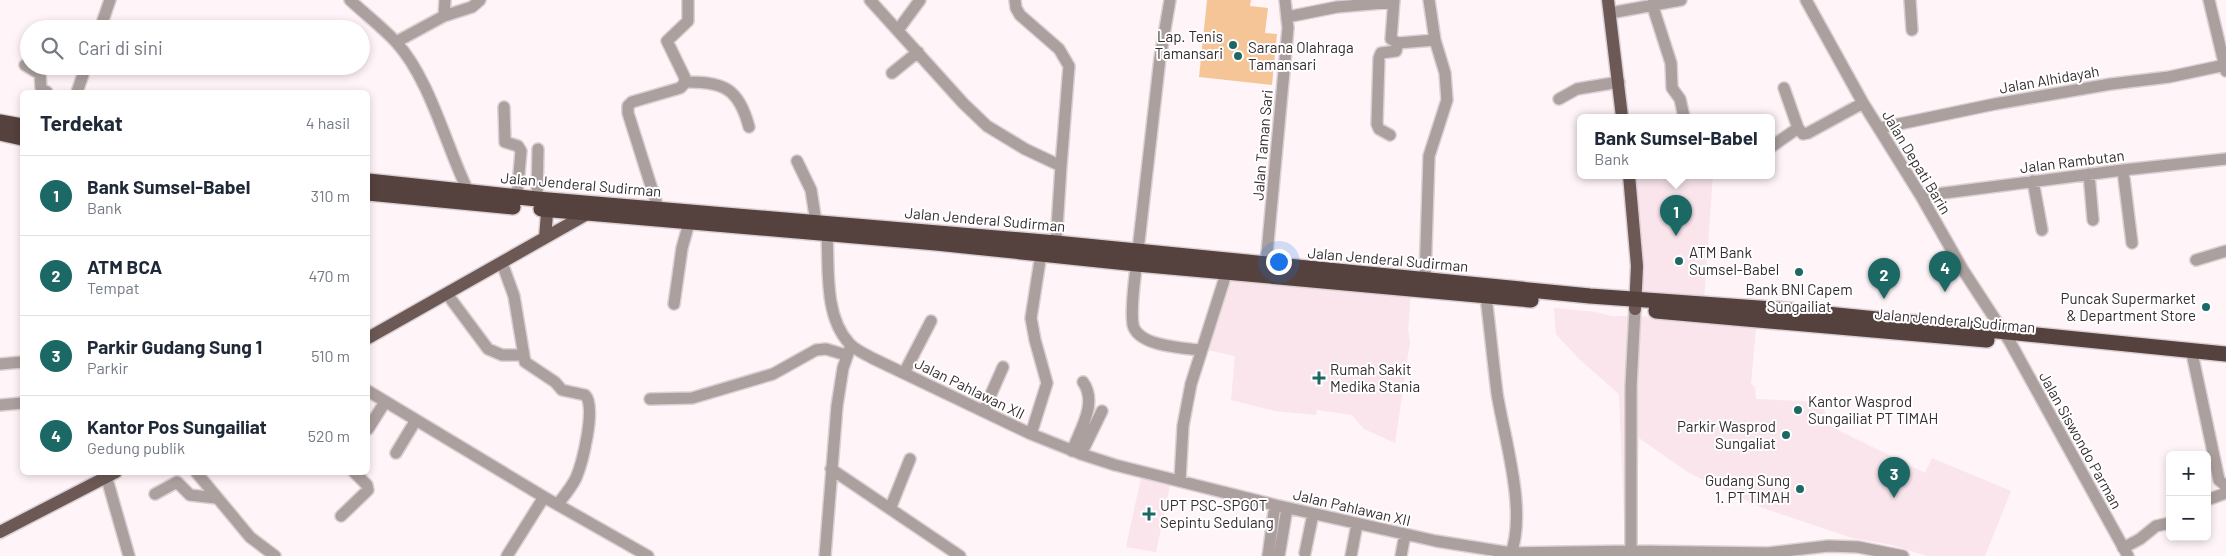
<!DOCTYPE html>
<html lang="id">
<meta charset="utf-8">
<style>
:root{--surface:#fff;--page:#f6f6f7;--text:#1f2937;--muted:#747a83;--line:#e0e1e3;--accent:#1c6864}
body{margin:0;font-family:Barlow,sans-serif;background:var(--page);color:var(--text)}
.controls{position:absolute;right:15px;bottom:15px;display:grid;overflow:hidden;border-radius:8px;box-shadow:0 2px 8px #0003}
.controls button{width:45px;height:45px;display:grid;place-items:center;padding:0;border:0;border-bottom:1px solid var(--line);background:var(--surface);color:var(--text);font:25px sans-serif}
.you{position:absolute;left:1278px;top:261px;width:18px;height:18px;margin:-12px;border:4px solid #fff;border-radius:50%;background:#1a73e8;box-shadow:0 0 0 8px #1a73e833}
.badge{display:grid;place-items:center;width:32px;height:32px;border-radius:50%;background:var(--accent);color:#fff;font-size:16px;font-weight:700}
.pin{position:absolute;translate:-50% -41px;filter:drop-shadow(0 1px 2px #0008)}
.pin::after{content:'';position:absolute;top:26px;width:18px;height:15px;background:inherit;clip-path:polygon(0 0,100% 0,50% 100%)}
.popup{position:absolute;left:1577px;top:114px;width:198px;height:65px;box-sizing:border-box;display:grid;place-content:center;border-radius:8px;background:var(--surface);filter:drop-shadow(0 1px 4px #0005);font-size:16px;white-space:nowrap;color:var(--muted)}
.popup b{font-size:19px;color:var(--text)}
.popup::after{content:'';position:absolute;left:50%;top:100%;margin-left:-10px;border:10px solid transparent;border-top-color:var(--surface)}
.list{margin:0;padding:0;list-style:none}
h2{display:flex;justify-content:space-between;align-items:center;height:65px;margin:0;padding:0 20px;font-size:21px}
h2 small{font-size:16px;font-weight:400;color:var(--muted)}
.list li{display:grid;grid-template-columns:32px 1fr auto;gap:15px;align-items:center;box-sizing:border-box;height:80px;padding:0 20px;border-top:1px solid var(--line)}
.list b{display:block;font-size:19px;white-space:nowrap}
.list p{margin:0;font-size:16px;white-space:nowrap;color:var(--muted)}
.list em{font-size:16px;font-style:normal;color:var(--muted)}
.icon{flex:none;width:28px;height:28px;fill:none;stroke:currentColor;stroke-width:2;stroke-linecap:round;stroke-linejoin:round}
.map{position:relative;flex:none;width:2226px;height:556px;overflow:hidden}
.search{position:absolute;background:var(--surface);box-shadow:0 2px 8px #0003;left:20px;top:20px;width:350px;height:55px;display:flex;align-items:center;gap:12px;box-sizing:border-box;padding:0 18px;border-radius:28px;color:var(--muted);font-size:19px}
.panel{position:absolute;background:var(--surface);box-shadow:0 2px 8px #0003;left:20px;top:90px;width:350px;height:385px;border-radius:8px}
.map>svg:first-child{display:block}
</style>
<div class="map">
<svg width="2226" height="556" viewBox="0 0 2226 556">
<rect width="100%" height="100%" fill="#fff4f8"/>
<path fill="#f9e5eb" d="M1651,175H1713L1704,300L1641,294L1631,178Z
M1230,272L1411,293L1408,330L1410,342L1395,443L1364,429L1352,415L1317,410L1316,415L1275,411L1231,400L1235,356L1207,350Z
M1554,308L1596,312L1611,316H1640L1756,327L1751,384L1755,387L1756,399L1823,402L1826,424L1925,473L1932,458L2011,491L1985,556H1927L1892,545L1852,538L1763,508L1689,473L1639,438L1636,524L1624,525L1619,394L1579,359L1556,334Z
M1142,473L1171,480L1156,552L1126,547Z"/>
<path fill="#f5c598" d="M1207,0H1251L1250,6L1268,8L1265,33L1277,34L1272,85L1199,77Z"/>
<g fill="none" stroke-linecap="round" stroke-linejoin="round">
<defs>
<path id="minor" d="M350,0C365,14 382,27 396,42C430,79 446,146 468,191
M870,0L963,103L987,126L1025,149L1061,166L1056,243
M1015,0L1016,8L1020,15L1059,49L1069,66L1061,166
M1170,0L1160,58L1134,285C1133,298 1131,312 1133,325C1138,346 1182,348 1200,350
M1394,0L1391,39L1398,43L1435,40
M1806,0L1863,103L1921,196L1963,270L2010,342L2128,556
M1910,0L1912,30
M2209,0L2226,71
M1652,4L1671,63L1672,88L1680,99L1684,117
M1610,13L1681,0
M444,16L445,0
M1287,17L1337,7L1394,2
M100,29L110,0
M898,30L920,0
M396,42L444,16L472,7L480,0
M25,65L40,74L41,88L47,92
M892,73L918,52
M685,82C724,81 739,89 749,127
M1784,88L1798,128L1803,134L1808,133L1863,103
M77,92L86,66
M1559,99L1577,89L1619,82
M504,107L505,142L518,146L521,151L517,197
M1880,128L1995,104L2111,84L2169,77L2225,65
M1390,135L1379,129L1377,124L1379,58L1381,53L1396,51L1398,43
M1771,147L1798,128
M797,161L811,190L816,222
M2123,170L2132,243
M2089,174L2093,220
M2033,181L2042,230
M1921,196L2123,170L2226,159
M537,199L538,149
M658,208L628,113V106L632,102L680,88L684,84L685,78L667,41L688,21V0
M827,234C829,268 824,316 849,343C855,350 865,354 872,358L1031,434L1081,454L1115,465L1275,505L1436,541L1511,553L1631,551L1768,553L1828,546L1858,547L1903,556
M2196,260L2226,251
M502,263L514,296L525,362L555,382L562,390L585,395C597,406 582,464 576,478C571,488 564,496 558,504
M1266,264L1288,28L1285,0
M1425,279L1429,156L1447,100L1445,73L1435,40L1429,0
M447,294L488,349L502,355H523
M1486,297C1490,329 1493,361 1497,393C1504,438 1528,512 1510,556
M674,304L682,248L689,223
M2193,358L2219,480L2226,486
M0,364L22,362
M904,373L931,321
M368,391L544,497L648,556
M650,399L692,398L773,374L816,350L826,349L846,355
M0,405L22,403
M984,410L1003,367
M368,429L385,402
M1031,434L1047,383L1035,340L1031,318L1041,254
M1072,451C1080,430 1098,403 1083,382
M396,453L416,420
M1081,454L1102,411
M831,469L960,556
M105,472L129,556
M196,472L250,537L275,556
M1180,480L1183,426L1191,384L1227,271
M155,494L177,482L190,495L216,498
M2207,500L2226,493
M890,509L910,459
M341,516L368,490L367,485L354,472
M2123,548L2140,539L2156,526L2170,523
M1305,553L1313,514
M507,556L544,497
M825,556L837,406L843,368L851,345
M1268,556L1275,505
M1279,556L1287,508
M1351,556L1357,524
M1401,556L1405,534
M1631,556V386L1635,309"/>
<path id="major" d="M1608,0L1622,117
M1629,175L1637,266L1635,309
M545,238L548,201
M368,338L587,214
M0,532L116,472"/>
<path id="highway" d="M0,122L22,126
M0,133L22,138
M368,181L537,199L1056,243L1590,296L1787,310L2226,354
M368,193L513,207
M541,209L936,243L1137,264L1531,300
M1656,311L1987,340"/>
</defs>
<use href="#minor" stroke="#dbd0d4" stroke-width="14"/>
<use href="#major" stroke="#dbd0d4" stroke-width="15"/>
<use href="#highway" stroke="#dbd0d4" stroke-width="18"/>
<use href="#minor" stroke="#aba09e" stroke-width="11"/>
<use href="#major" stroke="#6c5956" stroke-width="12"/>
<use href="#highway" stroke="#55413d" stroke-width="15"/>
</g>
<g fill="#1c6864" stroke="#fff" stroke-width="2">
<circle cx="1233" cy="45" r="5"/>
<circle cx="1238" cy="56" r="5"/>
<circle cx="1679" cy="261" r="5"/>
<circle cx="1799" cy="272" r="5"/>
<circle cx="2206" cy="307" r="5"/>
<path d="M1316.5 370.5h5v5h5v5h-5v5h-5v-5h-5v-5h5z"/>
<circle cx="1798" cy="410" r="5"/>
<circle cx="1786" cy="435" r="5"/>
<circle cx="1800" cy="489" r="5"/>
<path d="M1146.5 506.5h5v5h5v5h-5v5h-5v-5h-5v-5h5z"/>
</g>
<g text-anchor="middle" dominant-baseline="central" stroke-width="4" stroke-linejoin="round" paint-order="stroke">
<g font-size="15" fill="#352c2f" stroke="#fff" text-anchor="start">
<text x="1223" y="36" text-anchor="end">Lap. Tenis<tspan x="1223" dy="17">Tamansari</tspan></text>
<text x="1248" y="47">Sarana Olahraga<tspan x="1248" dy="17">Tamansari</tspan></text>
<text x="1689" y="252">ATM Bank<tspan x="1689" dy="17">Sumsel-Babel</tspan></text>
<text x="1799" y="289" text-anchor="middle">Bank BNI Capem<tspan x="1799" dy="17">Sungailiat</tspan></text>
<text x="2196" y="298" text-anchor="end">Puncak Supermarket<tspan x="2196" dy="17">&amp; Department Store</tspan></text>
<text x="1330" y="369">Rumah Sakit<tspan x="1330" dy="17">Medika Stania</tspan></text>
<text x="1808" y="401">Kantor Wasprod<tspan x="1808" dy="17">Sungailiat PT TIMAH</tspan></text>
<text x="1776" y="426" text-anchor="end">Parkir Wasprod<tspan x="1776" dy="17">Sungaliat</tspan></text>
<text x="1790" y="480" text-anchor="end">Gudang Sung<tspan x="1790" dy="17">1. PT TIMAH</tspan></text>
<text x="1160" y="505">UPT PSC-SPGOT<tspan x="1160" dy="17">Sepintu Sedulang</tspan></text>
</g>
<g font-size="15" fill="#352c2f" stroke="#fff">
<text transform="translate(2049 79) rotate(-10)">Jalan Alhidayah</text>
<text transform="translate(1262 145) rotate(-85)">Jalan Taman Sari</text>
<text transform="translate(2072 161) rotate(-7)">Jalan Rambutan</text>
<text transform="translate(1917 162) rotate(59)">Jalan Depati Barin</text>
<text transform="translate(581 184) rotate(5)">Jalan Jenderal Sudirman</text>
<text transform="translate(985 219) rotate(5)">Jalan Jenderal Sudirman</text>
<text transform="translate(1388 259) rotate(5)">Jalan Jenderal Sudirman</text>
<text transform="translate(1955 320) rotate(5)">Jalan Jenderal Sudirman</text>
<text transform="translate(970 388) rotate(26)">Jalan Pahlawan XII</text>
<text transform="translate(2081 440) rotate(61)">Jalan Siswondo Parman</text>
<text transform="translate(1352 507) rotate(13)">Jalan Pahlawan XII</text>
</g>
</g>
</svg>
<div class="controls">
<button>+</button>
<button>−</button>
</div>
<div class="you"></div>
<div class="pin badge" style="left:1676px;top:236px">1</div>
<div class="popup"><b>Bank Sumsel-Babel</b>Bank</div>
<div class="pin badge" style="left:1884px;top:299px">2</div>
<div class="pin badge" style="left:1894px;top:498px">3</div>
<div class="pin badge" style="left:1945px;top:292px">4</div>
<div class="search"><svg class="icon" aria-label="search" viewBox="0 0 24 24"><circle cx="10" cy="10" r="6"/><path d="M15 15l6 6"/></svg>Cari di sini</div>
<section class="panel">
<h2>Terdekat<small>4 hasil</small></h2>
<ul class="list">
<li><span class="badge">1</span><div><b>Bank Sumsel-Babel</b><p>Bank</p></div><em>310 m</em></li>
<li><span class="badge">2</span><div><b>ATM BCA</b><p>Tempat</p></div><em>470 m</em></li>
<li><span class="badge">3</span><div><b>Parkir Gudang Sung 1</b><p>Parkir</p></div><em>510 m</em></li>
<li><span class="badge">4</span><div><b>Kantor Pos Sungailiat</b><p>Gedung publik</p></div><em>520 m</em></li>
</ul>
</section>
</div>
